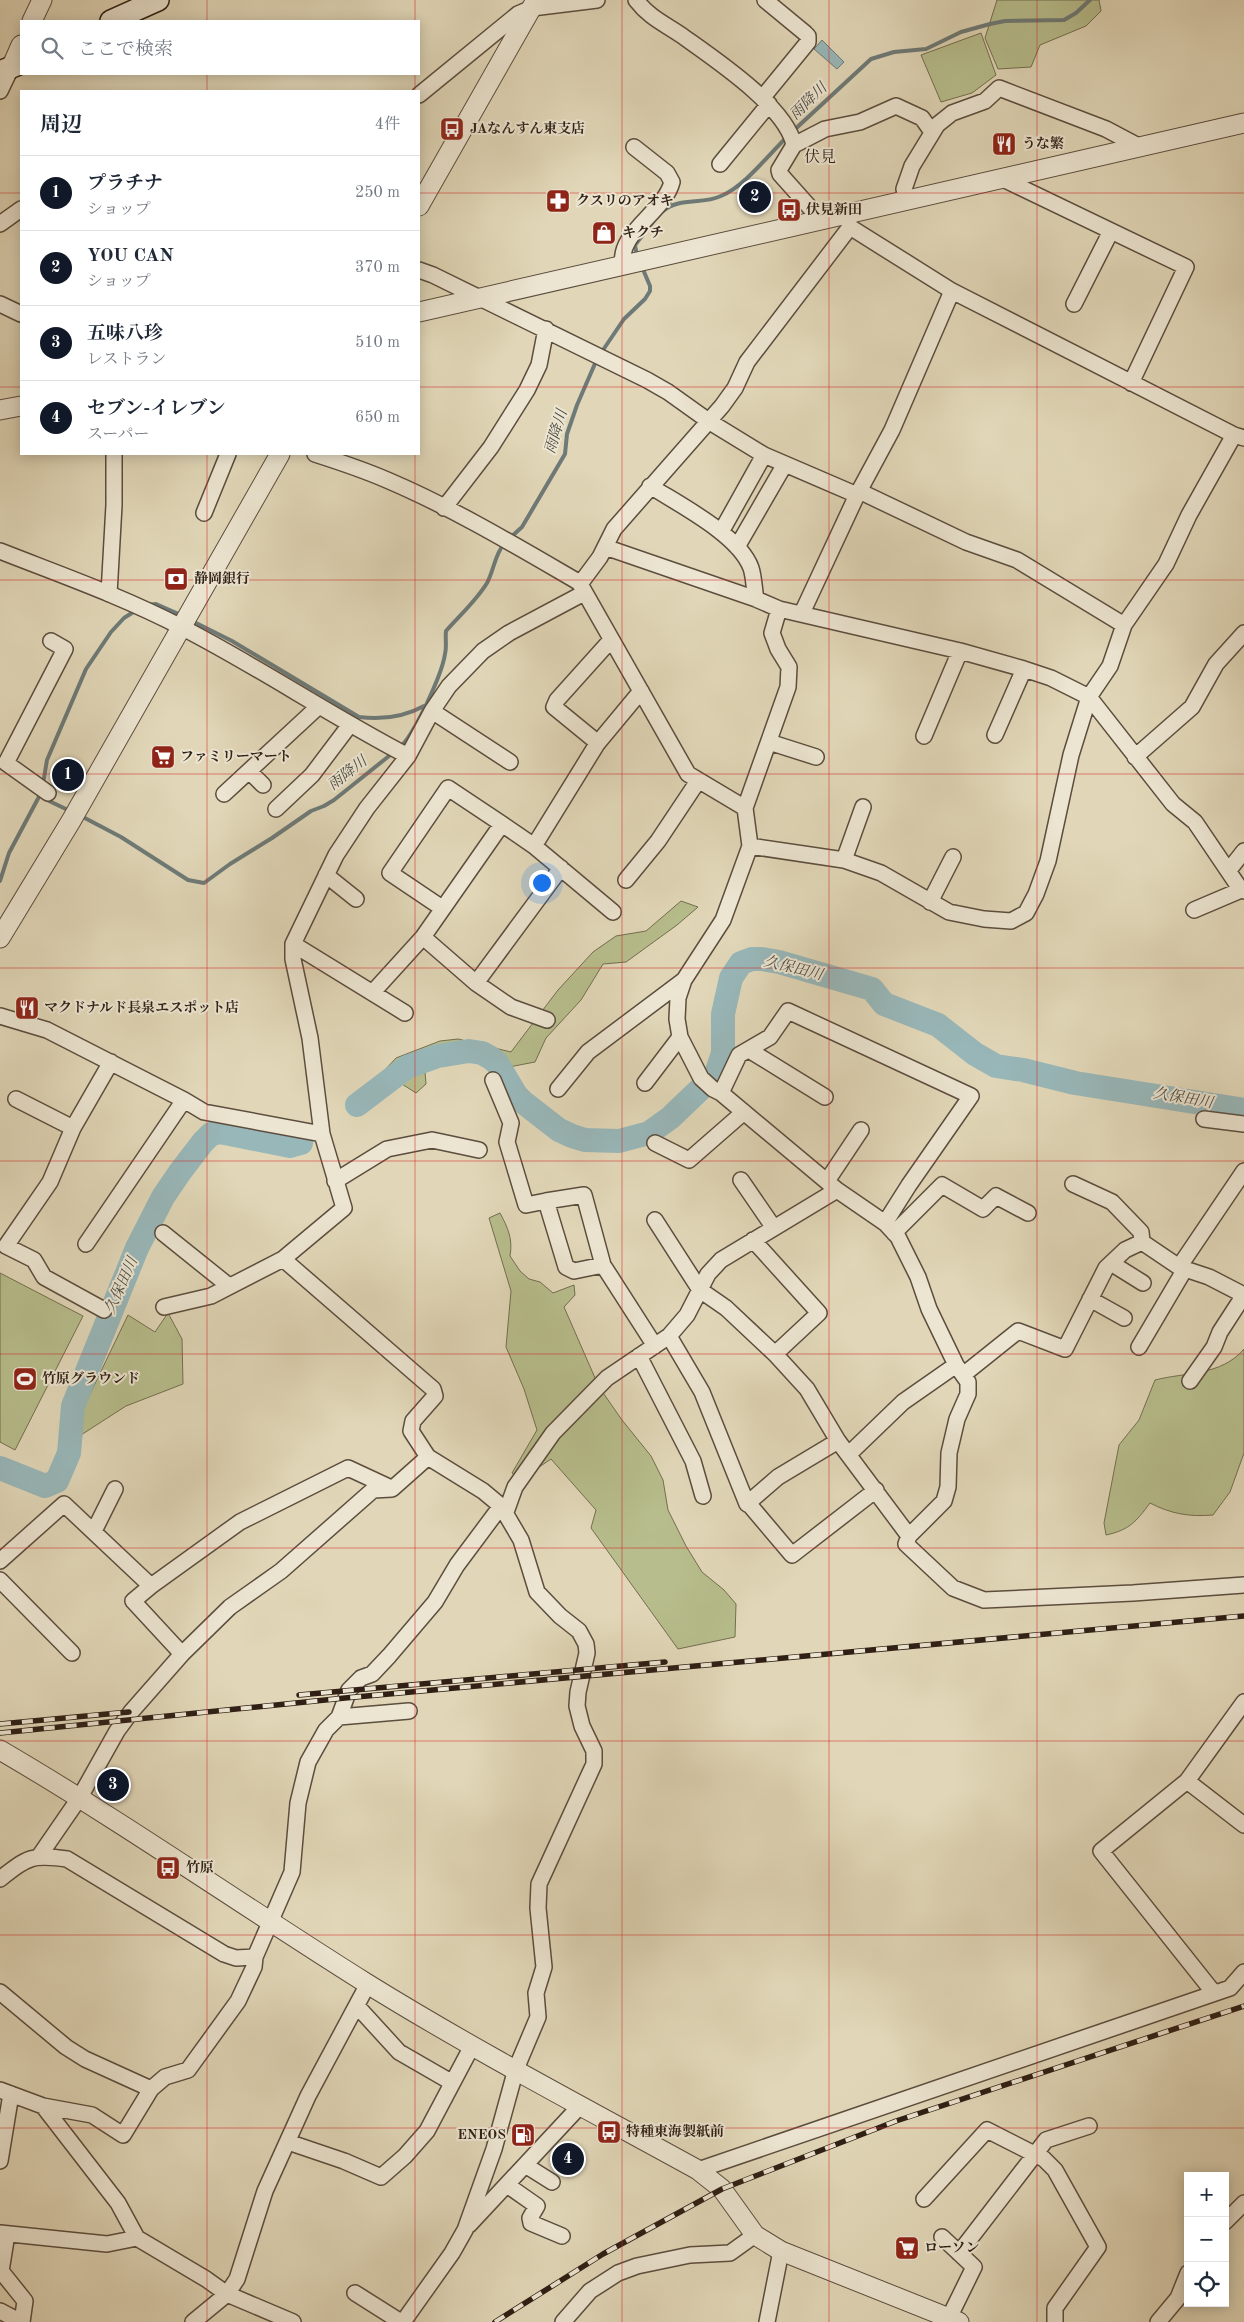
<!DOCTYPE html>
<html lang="ja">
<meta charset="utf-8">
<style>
:root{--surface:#fff;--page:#f2f2f3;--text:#1f2937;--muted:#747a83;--line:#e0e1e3;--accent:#111827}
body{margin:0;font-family:"Old Standard TT","Noto Serif JP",serif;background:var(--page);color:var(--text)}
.controls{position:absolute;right:15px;bottom:15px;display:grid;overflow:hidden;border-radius:0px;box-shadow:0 2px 12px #0003}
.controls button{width:45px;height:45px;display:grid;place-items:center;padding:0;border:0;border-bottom:1px solid var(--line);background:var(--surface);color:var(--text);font:25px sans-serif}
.you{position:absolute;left:541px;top:882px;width:18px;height:18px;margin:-12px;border:4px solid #fff;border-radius:50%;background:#1a73e8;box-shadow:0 0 0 8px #1a73e833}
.badge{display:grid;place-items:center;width:32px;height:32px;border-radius:50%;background:var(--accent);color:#fff;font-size:16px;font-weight:700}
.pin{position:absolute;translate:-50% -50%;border:2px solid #fff;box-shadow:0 1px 5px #0006}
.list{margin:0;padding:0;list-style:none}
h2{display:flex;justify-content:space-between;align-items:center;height:65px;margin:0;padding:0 20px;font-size:21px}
h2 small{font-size:16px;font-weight:400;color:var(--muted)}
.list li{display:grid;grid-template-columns:32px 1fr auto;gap:15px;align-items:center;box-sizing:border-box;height:75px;padding:0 20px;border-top:1px solid var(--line)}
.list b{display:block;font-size:19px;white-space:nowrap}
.list p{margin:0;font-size:16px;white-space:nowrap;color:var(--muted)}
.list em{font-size:16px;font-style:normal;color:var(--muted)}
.icon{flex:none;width:28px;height:28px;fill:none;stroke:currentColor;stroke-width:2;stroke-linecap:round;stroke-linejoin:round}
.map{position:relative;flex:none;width:1244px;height:2322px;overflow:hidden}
.search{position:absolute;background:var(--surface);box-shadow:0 2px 12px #0003;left:20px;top:20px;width:400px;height:55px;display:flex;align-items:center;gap:12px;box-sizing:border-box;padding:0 18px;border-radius:0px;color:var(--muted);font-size:19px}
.panel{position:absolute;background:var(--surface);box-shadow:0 2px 12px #0003;left:20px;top:90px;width:400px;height:365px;border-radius:0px}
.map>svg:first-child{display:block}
</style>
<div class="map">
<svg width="1244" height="2322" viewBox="0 0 1244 2322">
<rect width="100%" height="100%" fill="#e1d7b8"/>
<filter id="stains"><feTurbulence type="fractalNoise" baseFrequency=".004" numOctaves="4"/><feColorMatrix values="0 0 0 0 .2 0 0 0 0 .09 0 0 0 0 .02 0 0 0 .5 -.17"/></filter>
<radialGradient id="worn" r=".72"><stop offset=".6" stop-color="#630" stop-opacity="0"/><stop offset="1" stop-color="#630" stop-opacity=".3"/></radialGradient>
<path fill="#b7bd8c" stroke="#736e50" d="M997,0H1099L1101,11L1086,26L1040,45L1031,67L998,69L985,38Z
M981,33L996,75L972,93L941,102L921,55Z
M681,901L698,907L677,925L626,962L603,964L581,1000L546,1038L535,1062L509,1067L482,1053L469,1051L420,1061L425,1072L426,1084L416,1093L383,1072L396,1058L440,1041L458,1039L511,1052L558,990L593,952L616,936L646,931Z
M500,1213C508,1228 513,1239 510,1256L520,1271L529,1279L540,1282L553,1293L574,1285L575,1295L564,1307L599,1387L622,1420L651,1456L663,1480L668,1510L686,1546L702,1572L724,1590L736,1604L735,1637L678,1649L591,1528L596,1510L551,1459L520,1480L512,1473L537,1430L524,1389L506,1347L511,1291L489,1218Z
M0,1273L83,1316L15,1450L0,1442Z
M168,1313L182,1339L183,1384L126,1406L81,1435L78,1419L128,1315L155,1332Z
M1244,1349V1453L1230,1492L1213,1515C1190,1517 1171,1514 1150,1503C1136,1522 1129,1530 1106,1535L1104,1523L1119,1445L1139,1420L1155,1380C1186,1372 1221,1376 1244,1349Z"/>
<path fill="#98b7b9" stroke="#6e7a77" d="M822,40L844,62L837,69L814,49Z"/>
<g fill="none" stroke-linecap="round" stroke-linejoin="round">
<path stroke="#6e7a77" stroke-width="4" d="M792,132L871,59L894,52L926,49L961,32L990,24L1005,21L1064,20L1076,13L1090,0
M663,211C680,197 702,205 721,196C745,186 768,155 787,137
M637,256L635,245L656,218
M601,353L624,319L645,299L650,291V286L642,267
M511,537L522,527L565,454L567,434L577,405L597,359
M146,605L156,604L181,615
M192,621L232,641L359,717C382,720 404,717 424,706
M399,748C414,736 442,674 445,654C447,647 445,638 446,631C460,615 476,601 487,583C494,570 495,554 504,544
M43,784L47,760L86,669L111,632L124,618L135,611
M45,799L70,811
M81,816L121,837L188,880L204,883L230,864L272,838L311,811L324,806L334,800L394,752
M0,881L9,853L41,793"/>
<path stroke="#98b7b9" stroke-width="24" d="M357,1105L407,1067L438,1056L469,1051L482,1053L491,1058L497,1063L516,1095L523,1102L559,1130L572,1136L585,1140L619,1141L649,1133L670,1118L716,1074L723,1053V1014L731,978L741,963L752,959H762L779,962L872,989L884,1004L938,1025L975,1054L996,1066L1023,1070L1075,1083L1244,1110
M0,1468L45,1486L57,1481L69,1453L73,1406L137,1248L163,1197L180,1172L203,1142L211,1134L220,1132L290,1146L301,1143"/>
<defs>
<path id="minor" d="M636,0C649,17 663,23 681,35C713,58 786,106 794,145L779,170L780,174L821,220
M0,91L11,68
M419,95L518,14L532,8L597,0
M763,97L808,42V36L805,33L765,0
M794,145L825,129L860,122L896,106L922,118L932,132
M720,164L769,104
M1003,179L1186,267L1131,383
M907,201L904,189L912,166L937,125L952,113L985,101L999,88L1106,129L1140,147
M848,219L850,227L952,291L1234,435L1244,438
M0,224L21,209
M850,227L747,362L735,388L722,406L614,529L600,557L580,584L688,774L745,808L750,846L723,920L684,980L678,998L677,1019L680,1037L701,1078L713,1089L721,1093L837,1190L885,1223L898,1237L918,1277L929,1309L956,1365L968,1382V1394L957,1419L949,1453L948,1487L944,1501L909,1536L906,1544L953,1588L984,1600L1133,1593L1244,1585
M623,266C617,232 664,213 672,182L667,173L634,147
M419,270L433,275L647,380L668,392L710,422L764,455L857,495
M0,304L21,314
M1074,304L1111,231
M315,454C340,462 364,470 387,480C453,508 518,547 580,583
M650,486C680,505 739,535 751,568C754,577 754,589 756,599
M859,491L966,542L1017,560L1124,625
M444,508L491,447L527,390L539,365L546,329
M204,513L228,454
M721,532L764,455
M605,547L756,599L779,609L960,651L1024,669L1051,678L1089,697L1173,804L1195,822L1241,890
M737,547L785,464
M0,551C61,575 124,597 183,628C259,667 331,716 408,756
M109,594L114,505V454
M802,613L857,495L892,430L952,291
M432,711L510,762
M995,735L1024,669
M924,736L960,651
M769,742L816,757
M598,743L554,707L557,700L610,641
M1135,757L1192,707L1216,664L1244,633
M249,771L263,785
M48,793L6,763L65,649L51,641
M224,794L319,706
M745,808L788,687L789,667L778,649L772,633L779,609
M276,809L312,775L349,726
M534,846L597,744L641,691
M750,846L844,860L881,873L949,912L984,919L1011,921L1026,913L1036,894L1048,861L1071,755L1089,697L1110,666L1124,625L1166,564L1189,515L1234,435
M844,860L863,807
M1229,870L1244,851
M326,875L356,899
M626,880L658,841L698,781
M930,902L953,857
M442,908L390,873L448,788L502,824
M1194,910L1241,890L1244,891
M423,937L476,983L511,1007L547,1020
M293,944L405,1013
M476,983L561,868
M373,992L423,937L502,824L534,846L613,912
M0,1016L47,1030L184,1100L204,1112L322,1134
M749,1050L825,1097
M493,1080L511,1123L507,1142L526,1205L546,1201
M645,1083L680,1037
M558,1089L588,1052L684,980
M721,1093L739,1055L770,1037L788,1011L971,1096L909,1185L885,1223
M16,1099L73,1128
M1204,1119L1244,1124
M655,1143L689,1160L744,1112
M741,1180L774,1228
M335,1181L387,1149L432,1140L479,1150
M827,1181L861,1130
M1073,1184L1112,1202L1141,1232L1142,1242
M655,1220L700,1290L726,1308L775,1354L807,1389L838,1441L909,1536
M163,1233L229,1286
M894,1233L942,1185L983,1209L996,1196L1028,1213
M753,1240L819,1313L775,1354
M86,1244L184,1100
M1111,1263L1143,1283
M603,1265L574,1271L566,1267L546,1201L584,1195L603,1265L655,1346
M1179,1267L1244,1171
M1090,1299L1124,1318
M164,1307L211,1296L283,1259
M104,1310L44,1277L34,1260L6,1246L50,1182L73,1128L111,1062
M669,1336L702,1392L747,1504
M1139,1347L1185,1269
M639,1356L693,1461L703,1496
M963,1375L1018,1331L1065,1349L1106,1268L1125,1250L1142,1242L1179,1267L1209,1277L1244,1295
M1190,1381L1214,1347L1220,1332L1244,1295
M838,1441L778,1477L748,1503L792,1555L876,1490
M849,1454L903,1402L956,1365
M506,1512L515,1487L553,1433L607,1378L669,1336L687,1315L708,1274L721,1260L837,1190
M94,1531L115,1489
M0,1561L64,1504L151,1586L133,1601L182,1654
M0,1580L72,1653
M151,1586L240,1522L348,1468L391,1488
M339,1717L349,1690L361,1678L372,1674L389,1656L435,1602L457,1565L501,1506
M1187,1781L1244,1825
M40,1855L80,1797L117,1731L131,1712L182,1654L230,1607L281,1571L373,1490L392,1489L428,1457
M0,1879C28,1857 32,1854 67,1859L224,1954L236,1958L255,1957L292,1872L298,1803L308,1762L326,1730L339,1717L409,1711
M0,1992L66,2047L85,2059L151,2089
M1214,1993L1101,1851L1187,1781L1244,1702
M357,2006L399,2052L451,2082
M0,2090L43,2106L118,2203L137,2238
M43,2106L92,2115L123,2135L151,2089L165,2077L188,2070L238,2001L254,1967L255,1957
M288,2142L344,2161L381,2177L405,2156L427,2131L472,2046
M0,2161L11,2094
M525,2165L552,2182
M698,2170L1230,1988L1244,1972
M507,2185L537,2206L530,2218L531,2223L562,2236
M924,2199L987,2130L1044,2159L1055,2170L1098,2247L1055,2308V2322
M1225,2222L1244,2203
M469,2225L580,2106
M0,2233L107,2244L137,2238L206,2279L227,2294L293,2322
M7,2234L1,2271L25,2301L22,2322
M942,2237L974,2267L949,2318
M959,2253L1046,2140L1089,2126
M355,2293L401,2322
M0,2311L21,2322
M193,2322L227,2294L237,2279L265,2191L308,2096L368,1984
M403,2322L452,2253L465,2230L494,2149L516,2069L538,2017L536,1993L544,1967L538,1908L539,1884L594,1764V1751L582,1726L577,1706L578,1692L587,1653L586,1644L579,1631L560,1616L537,1592L521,1540L501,1506L483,1491L428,1457L411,1431L413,1421L435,1396L433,1389L283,1259L344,1208L322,1134L310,1038L293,959V944L336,855L367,808L408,756L432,711L449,686L483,651L509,633L584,593
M563,2322L590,2291L618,2273L637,2266L690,2255L730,2253L755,2235
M767,2322L781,2251
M1158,2322L1178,2298L1188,2273"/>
<path id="tertiary" d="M32,21L42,0
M11,68L21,45
M419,206L536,0
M419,312L1244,123
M0,410L21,406
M0,938L71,821L280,454
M0,1750C125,1823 243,1906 366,1983C474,2050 587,2109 698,2170L722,2189L755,2235L781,2251L959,2322"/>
<path id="secondary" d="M111,21L158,0
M0,72L21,63"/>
</defs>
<use href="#minor" stroke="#5c4d3e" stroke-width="18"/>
<use href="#tertiary" stroke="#5c4d3e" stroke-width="21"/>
<use href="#secondary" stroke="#2f1f15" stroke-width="24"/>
<use href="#minor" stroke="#ece5d1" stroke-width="15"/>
<use href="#tertiary" stroke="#ece5d1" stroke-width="19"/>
<use href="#secondary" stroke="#ece5d1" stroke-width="21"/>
<defs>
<path id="rail" d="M299,1695L665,1662
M0,1724L129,1712
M0,1733L345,1698L1244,1616
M495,2322L603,2254L722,2189L896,2121L1244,2006"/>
</defs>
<use href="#rail" stroke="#2f1f15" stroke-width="5.5"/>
<use href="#rail" stroke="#ece5d1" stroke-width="4" stroke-dasharray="11" stroke-linecap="butt"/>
</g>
<path fill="none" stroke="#d62828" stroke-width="1" stroke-opacity="0.55" d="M207,0V21M415,0V21M622,0V2322M829,0V2322M1037,0V2322M207,74V91M415,74V91M0,193H21M419,193H1244M0,387H21M419,387H1244M207,454V2322M415,454V2322M0,580H1244M0,774H1244M0,968H1244M0,1161H1244M0,1354H1244M0,1548H1244M0,1741H1244M0,1935H1244M0,2128H1244"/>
<defs>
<symbol id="bus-square" viewBox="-11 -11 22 22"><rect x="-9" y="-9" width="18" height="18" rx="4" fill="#8f2418" stroke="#ece5d1"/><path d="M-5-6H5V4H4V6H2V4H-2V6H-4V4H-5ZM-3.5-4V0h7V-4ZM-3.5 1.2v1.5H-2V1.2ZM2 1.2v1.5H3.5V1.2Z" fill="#fff"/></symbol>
<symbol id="restaurant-square" viewBox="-11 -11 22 22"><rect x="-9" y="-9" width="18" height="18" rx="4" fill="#8f2418" stroke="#ece5d1"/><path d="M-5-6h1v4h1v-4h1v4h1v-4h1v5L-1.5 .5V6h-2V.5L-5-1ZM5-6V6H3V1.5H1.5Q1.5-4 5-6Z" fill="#fff"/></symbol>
<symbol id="pharmacy-square" viewBox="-11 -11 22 22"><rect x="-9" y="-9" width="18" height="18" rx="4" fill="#8f2418" stroke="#ece5d1"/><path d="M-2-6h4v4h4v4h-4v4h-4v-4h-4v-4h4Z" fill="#fff"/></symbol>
<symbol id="shop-square" viewBox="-11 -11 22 22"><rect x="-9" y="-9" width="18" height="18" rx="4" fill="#8f2418" stroke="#ece5d1"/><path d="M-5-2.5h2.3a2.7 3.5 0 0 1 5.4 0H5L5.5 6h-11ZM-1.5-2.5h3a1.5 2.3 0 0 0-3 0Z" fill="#fff"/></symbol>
<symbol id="bank-square" viewBox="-11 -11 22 22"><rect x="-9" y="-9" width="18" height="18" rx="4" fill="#8f2418" stroke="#ece5d1"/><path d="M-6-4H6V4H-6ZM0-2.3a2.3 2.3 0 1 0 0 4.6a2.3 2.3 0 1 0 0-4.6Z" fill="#fff"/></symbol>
<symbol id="supermarket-square" viewBox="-11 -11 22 22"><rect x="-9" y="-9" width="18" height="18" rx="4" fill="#8f2418" stroke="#ece5d1"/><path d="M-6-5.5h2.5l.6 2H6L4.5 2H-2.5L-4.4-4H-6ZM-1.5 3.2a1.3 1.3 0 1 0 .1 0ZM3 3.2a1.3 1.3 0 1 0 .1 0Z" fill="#fff"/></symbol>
<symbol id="stadium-square" viewBox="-11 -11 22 22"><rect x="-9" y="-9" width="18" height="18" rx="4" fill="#8f2418" stroke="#ece5d1"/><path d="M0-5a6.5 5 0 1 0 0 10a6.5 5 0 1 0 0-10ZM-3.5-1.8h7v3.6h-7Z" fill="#fff"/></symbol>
<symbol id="fuel-square" viewBox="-11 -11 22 22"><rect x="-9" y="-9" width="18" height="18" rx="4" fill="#8f2418" stroke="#ece5d1"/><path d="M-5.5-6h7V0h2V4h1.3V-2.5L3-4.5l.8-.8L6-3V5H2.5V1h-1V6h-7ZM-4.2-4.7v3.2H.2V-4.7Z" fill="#fff"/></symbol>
</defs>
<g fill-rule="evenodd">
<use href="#bus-square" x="438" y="115" width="28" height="28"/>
<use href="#restaurant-square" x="990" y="130" width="28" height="28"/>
<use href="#pharmacy-square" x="544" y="187" width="28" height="28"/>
<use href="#bus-square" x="775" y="196" width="28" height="28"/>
<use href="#shop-square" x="590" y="219" width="28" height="28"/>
<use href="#bank-square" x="162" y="565" width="28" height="28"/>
<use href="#supermarket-square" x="149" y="743" width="28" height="28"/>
<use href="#restaurant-square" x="13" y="994" width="28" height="28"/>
<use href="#stadium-square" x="11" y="1365" width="28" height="28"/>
<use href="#bus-square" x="154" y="1854" width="28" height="28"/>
<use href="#bus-square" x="595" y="2118" width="28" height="28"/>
<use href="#fuel-square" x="509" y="2121" width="28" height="28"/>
<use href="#supermarket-square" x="893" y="2234" width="28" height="28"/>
</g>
<g text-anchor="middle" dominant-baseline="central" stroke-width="4" stroke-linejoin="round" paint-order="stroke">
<g font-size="14" font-weight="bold" fill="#2f1f15" stroke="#ece5d1" text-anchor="start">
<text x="470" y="129">JAなんすん東支店</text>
<text x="1022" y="144">うな繁</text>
<text x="576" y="201">クスリのアオキ</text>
<text x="806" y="210">伏見新田</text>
<text x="622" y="233">キクチ</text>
<text x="194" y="579">静岡銀行</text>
<text x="180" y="757">ファミリーマート</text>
<text x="44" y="1008">マクドナルド長泉エスポット店</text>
<text x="42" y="1379">竹原グラウンド</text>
<text x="186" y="1868">竹原</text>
<text x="626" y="2132">特種東海製紙前</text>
<text x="506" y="2135" text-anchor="end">ENEOS</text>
<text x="924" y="2248">ローソン</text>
</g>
<g font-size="15" font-style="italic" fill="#4e4d46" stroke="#ece5d1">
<text transform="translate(809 102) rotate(-44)">雨降川</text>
<text transform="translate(557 432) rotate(-73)">雨降川</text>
<text transform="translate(348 774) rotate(-38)">雨降川</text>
<text transform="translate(793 969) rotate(14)">久保田川</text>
<text transform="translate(1183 1099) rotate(10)">久保田川</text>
<text transform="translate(122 1286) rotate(-66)">久保田川</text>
</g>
<g font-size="16" fill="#2f1f15" stroke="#ece5d1">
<text x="820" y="158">伏見</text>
</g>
</g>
<rect width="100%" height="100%" filter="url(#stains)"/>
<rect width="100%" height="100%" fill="url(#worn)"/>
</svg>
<div class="controls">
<button>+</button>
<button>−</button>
<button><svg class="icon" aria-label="locate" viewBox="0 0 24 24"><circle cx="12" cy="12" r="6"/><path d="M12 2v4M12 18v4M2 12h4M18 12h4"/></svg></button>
</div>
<div class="you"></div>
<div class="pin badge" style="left:68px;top:775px">1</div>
<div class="pin badge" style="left:755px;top:197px">2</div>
<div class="pin badge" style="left:113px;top:1785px">3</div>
<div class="pin badge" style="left:568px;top:2159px">4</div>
<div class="search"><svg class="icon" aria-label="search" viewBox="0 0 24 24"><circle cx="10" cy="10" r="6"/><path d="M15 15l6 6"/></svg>ここで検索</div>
<section class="panel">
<h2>周辺<small>4件</small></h2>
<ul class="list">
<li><span class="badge">1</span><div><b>プラチナ</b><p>ショップ</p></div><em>250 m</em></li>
<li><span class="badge">2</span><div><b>YOU CAN</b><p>ショップ</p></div><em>370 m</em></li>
<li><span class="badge">3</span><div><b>五味八珍</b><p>レストラン</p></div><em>510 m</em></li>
<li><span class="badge">4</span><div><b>セブン-イレブン</b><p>スーパー</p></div><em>650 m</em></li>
</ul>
</section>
</div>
